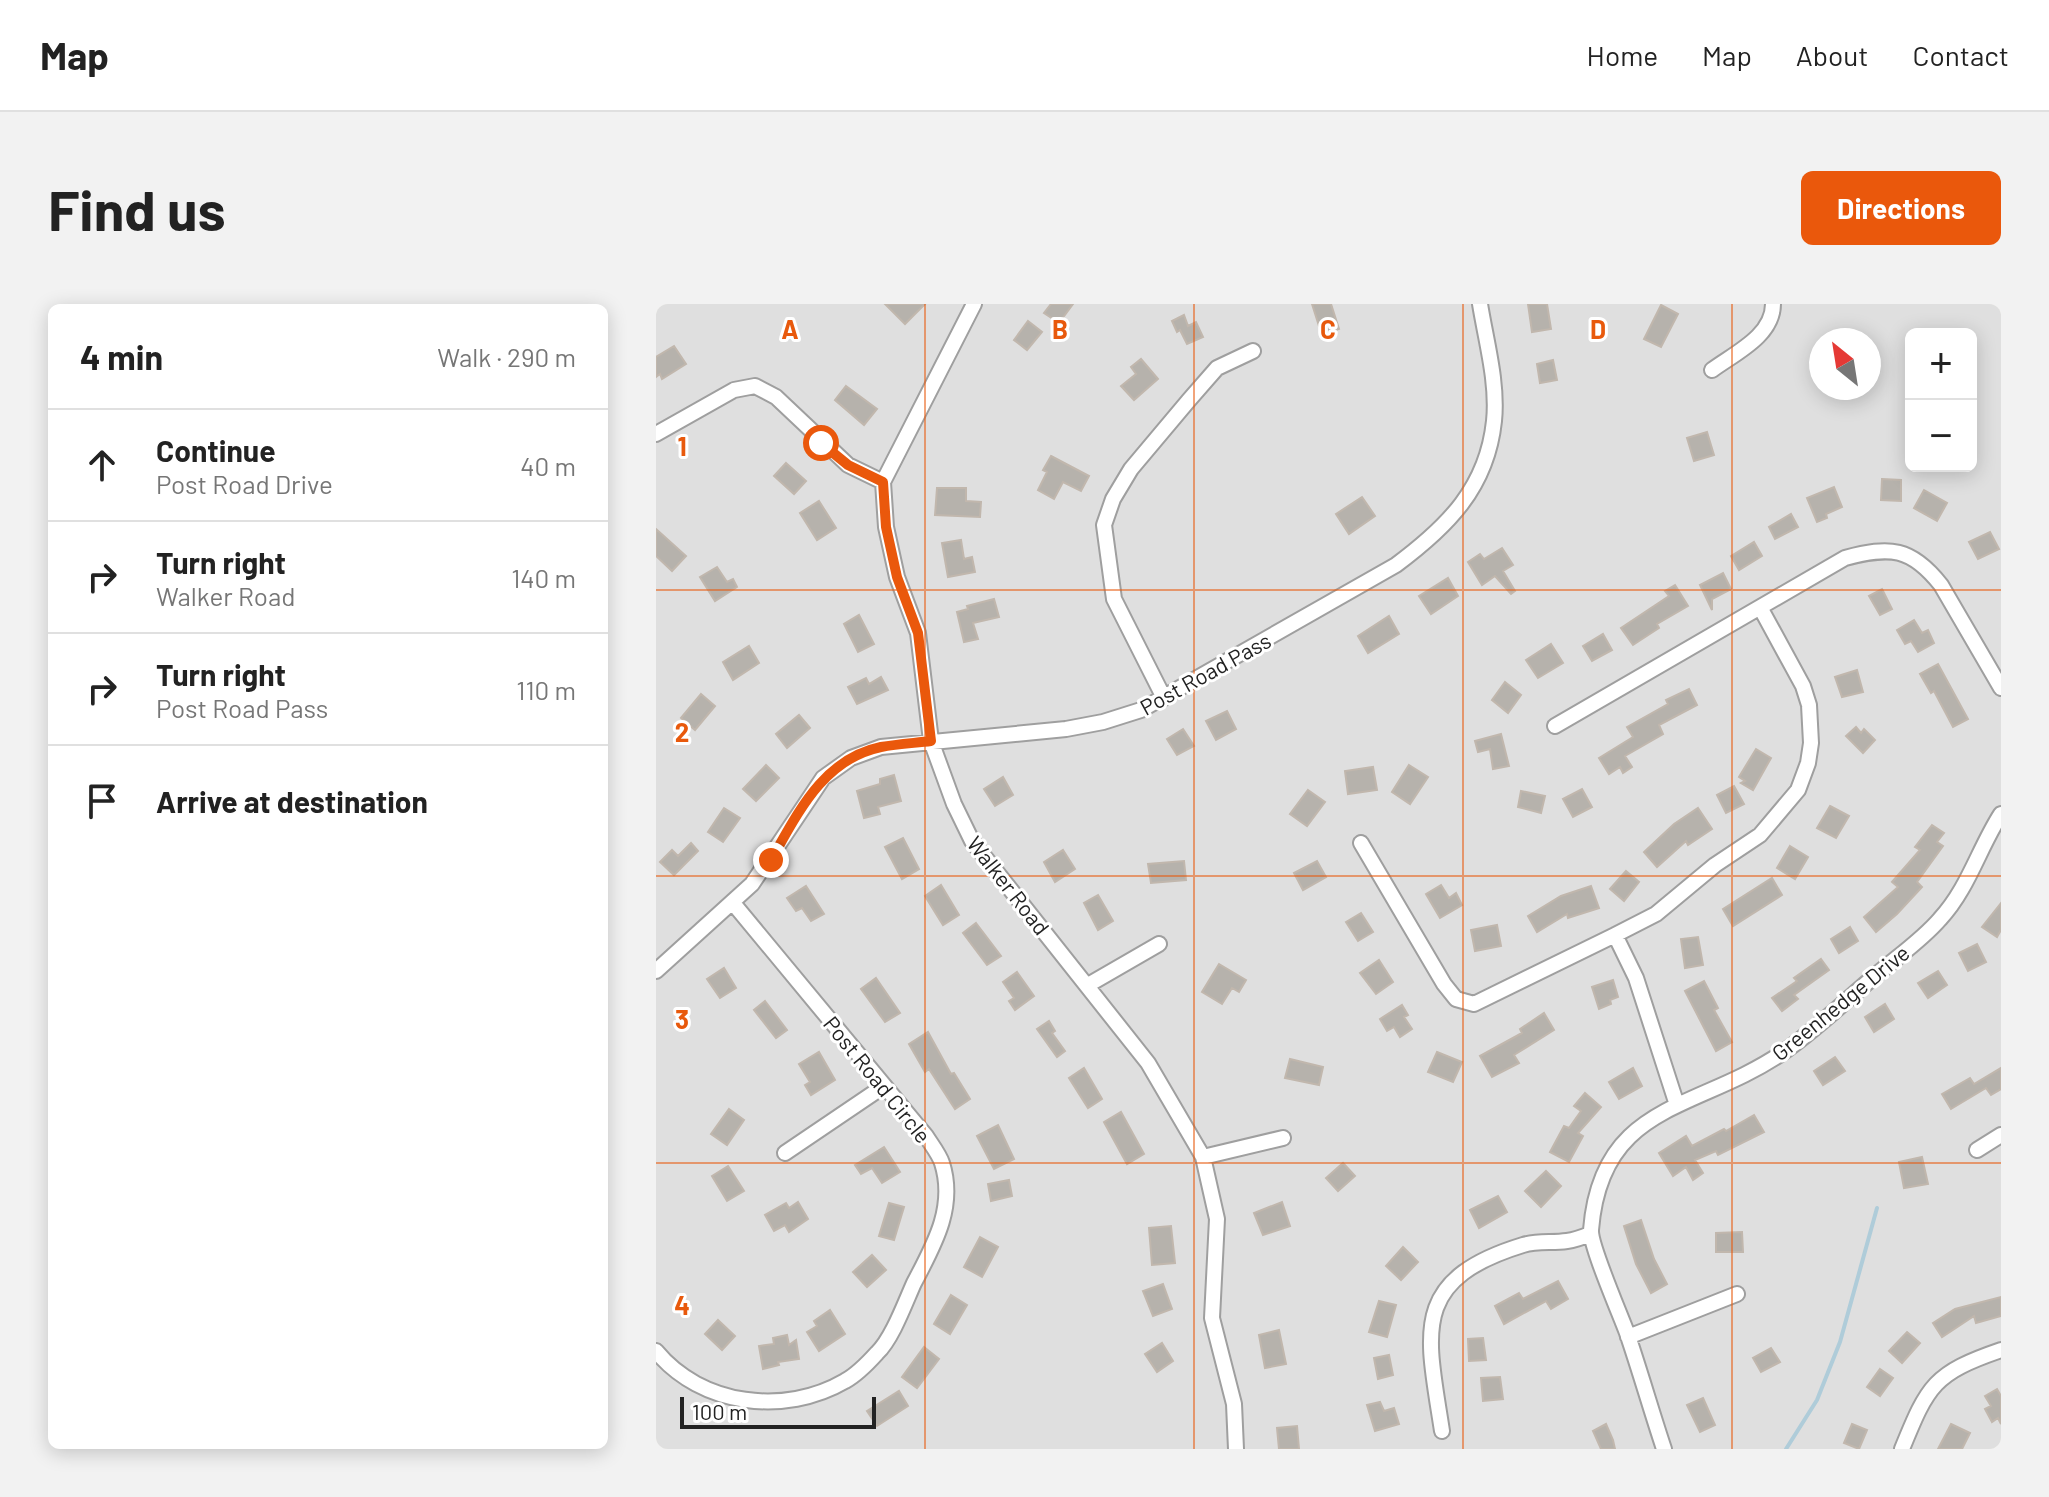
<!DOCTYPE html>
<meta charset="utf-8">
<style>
:root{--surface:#fff;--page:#f2f2f2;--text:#222;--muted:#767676;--line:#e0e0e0;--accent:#ea580c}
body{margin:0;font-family:Barlow,sans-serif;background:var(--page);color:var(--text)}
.controls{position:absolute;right:24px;top:24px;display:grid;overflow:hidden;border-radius:12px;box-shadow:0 4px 20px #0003}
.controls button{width:72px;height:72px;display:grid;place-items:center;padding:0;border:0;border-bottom:2px solid var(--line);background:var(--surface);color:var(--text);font:40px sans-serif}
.compass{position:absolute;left:1153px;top:24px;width:72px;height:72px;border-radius:50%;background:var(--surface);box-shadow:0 4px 20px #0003;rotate:330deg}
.scale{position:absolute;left:24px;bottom:20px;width:196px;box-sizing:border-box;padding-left:8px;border:4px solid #222;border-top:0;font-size:22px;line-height:28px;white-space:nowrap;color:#222;-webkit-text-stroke:6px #fff;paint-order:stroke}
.stop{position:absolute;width:24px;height:24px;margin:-18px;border:6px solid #ea580c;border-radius:50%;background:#fff}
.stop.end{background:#ea580c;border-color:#fff;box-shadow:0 2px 8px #0008}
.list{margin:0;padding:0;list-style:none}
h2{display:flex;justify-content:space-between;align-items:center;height:104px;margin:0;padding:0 32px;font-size:34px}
h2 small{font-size:26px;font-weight:400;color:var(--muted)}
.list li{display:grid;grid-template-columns:52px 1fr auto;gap:24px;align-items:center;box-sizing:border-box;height:112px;padding:0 32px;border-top:2px solid var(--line)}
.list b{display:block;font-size:30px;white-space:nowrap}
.list p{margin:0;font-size:26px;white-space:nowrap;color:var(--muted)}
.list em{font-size:26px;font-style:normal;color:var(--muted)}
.icon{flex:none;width:44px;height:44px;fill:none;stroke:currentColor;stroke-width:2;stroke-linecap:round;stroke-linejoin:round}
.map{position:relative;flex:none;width:1345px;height:1145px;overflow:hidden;border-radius:12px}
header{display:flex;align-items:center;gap:48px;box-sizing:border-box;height:112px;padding:0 40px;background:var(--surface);border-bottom:2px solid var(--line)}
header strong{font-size:38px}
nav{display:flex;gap:44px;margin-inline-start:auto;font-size:28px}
.intro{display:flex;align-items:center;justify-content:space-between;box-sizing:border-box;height:192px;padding:0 48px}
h1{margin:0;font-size:56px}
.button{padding:20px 36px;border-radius:12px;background:var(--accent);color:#fff;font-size:28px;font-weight:700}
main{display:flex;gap:48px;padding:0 48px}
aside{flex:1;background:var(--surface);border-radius:12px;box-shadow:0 4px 20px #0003}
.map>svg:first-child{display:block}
</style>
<header>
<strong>Map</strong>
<nav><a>Home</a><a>Map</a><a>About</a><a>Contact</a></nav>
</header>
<div class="intro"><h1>Find us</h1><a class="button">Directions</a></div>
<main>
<aside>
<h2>4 min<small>Walk · 290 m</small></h2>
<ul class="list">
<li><svg class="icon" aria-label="ahead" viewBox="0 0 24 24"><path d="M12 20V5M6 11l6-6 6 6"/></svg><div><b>Continue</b><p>Post Road Drive</p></div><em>40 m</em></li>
<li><svg class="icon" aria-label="right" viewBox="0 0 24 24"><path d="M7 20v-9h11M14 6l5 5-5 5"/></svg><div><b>Turn right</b><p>Walker Road</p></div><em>140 m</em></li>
<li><svg class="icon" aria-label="right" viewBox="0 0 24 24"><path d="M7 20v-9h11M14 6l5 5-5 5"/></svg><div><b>Turn right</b><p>Post Road Pass</p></div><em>110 m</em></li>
<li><svg class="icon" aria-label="arrive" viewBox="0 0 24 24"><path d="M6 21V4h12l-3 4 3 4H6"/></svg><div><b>Arrive at destination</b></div></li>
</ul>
</aside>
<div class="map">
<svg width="1345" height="1145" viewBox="0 0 1345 1145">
<rect width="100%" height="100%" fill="#f1efe9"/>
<path fill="#dfdfdf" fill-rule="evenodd" d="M0,0H1345V1145H0ZM1255,30H1315V162H1255ZM1165,36H1213V84H1165Z"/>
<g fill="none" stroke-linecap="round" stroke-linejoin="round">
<path stroke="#afccd9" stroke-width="4" d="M1130,1145L1161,1096L1184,1038L1221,904"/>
</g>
<path fill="#b6b2ac" stroke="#c1b7ad" stroke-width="2" d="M229,0H269L249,20Z
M395,0H417L403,19L388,9Z
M656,0H675L683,25L672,29L669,20L663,22Z
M872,0H891L895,25L876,28Z
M1005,1L1022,10L1005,43L988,35Z
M528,11L532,22L540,18L547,33L531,40L524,26L521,28L516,17Z
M372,17L386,28L371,46L358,36Z
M18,42L30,60L6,75L4,70L0,73V53Z
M485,55L502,75L478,96L465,82L480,70L475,63Z
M897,56L901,76L884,79L881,60Z
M190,82L221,105L208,121L179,96Z
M1051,128L1058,151L1038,157L1031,134Z
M395,152L433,172L425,187L407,178L398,195L382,186L391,168L387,166Z
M130,159L150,177L138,190L118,172Z
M1226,175L1245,176V197L1225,196Z
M1178,183L1186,203L1170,210L1171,214L1161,218L1151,194Z
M281,184H310V197L325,198L324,213L279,211Z
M1268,186L1291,199L1281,217L1258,204Z
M706,193L719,212L693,230L680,210Z
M163,197L180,224L161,236L144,209Z
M1135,210L1142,223L1119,235L1113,223Z
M0,225L30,252L16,267L0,252Z
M1334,228L1343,245L1322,255L1313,238Z
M305,236L308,255L316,253L319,268L292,273L286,239Z
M1098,238L1106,252L1083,266L1075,252Z
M846,244L857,261L847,267L859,287L855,290L839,272L826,281L812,258L824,250L828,255Z
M61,263L71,278L77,275L81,283L59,297L44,273Z
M1067,269L1075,285L1056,295V306L1044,281Z
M792,274L802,292L775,310L763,292Z
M1019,281L1032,302L1001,320L1003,324L977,341L965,324L1013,292L1009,287Z
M1226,285L1236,305L1224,311L1213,292Z
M338,295L343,313L317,319L322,335L308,338L301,308L312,305L311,302Z
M203,311L218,340L202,348L188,320Z
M733,312L743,330L712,349L702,332Z
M1258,316L1266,329L1272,326L1278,339L1262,348L1255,337L1249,340L1241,326Z
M947,330L956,346L936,357L927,342Z
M895,340L907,359L882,374L870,356Z
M93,342L103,359L77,376L67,358Z
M1282,360L1312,415L1297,423L1278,387L1275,389L1264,370Z
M1201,366L1207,388L1186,393L1179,373Z
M225,373L232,386L201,400L192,383L210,374L213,380Z
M849,378L865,391L852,409L836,396Z
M1033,385L1041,401L1003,421L1007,430L969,452L976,463L967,469L964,463L953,470L943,454L977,433L971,423L1012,400L1010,396Z
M45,390L59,402L39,426L25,414Z
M571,407L580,425L560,436L550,417Z
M143,411L154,424L131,444L120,430Z
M1200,423L1205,429L1208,425L1219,436L1207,449L1190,432Z
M527,425L538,442L521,451L511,435Z
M845,430L853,462L837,465L834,445L822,448L819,437Z
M1100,445L1115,454L1097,486L1085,479L1089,477L1083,473Z
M110,461L123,474L100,497L87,485Z
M753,461L772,473L754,500L736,488Z
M717,463L721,486L692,490L689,467Z
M238,471L245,497L222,503L224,510L208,514L201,487L224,480V475Z
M347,473L357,491L339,502L328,485Z
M1078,482L1088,500L1070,509L1061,491Z
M926,485L936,503L917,513L907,495Z
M652,486L669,498L651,522L634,510Z
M865,487L889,492L885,509L862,503Z
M1174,502L1193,512L1180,534L1161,524Z
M68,504L84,514L67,538L52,528Z
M1042,504L1056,525L1032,541L1030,537L1001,563L988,548L1018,520Z
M1276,521L1288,529L1281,538L1287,542L1261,578L1266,583L1241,610L1220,628L1208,613L1242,583L1236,578L1264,546L1259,543Z
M247,534L263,565L246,575L229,543Z
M35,539L42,547L18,571L4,558L16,546L22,552Z
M1134,542L1152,553L1139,575L1121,564Z
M407,546L419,565L399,578L388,558Z
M528,557L530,576L495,579L492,560Z
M661,557L670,573L647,586L638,569Z
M970,567L983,578L968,597L954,585Z
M1116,574L1126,591L1077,622L1067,605Z
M285,581L303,611L287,621L269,592Z
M785,581L793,594L800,589L806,601L784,614L770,590Z
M150,582L168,610L155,617L146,604L140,607L131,594Z
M935,582L943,604L912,614L911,610L881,628L872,612L905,592Z
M442,591L457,617L442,626L428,599Z
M1345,599V626L1341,633L1326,623Z
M705,609L717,628L702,637L690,618Z
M320,619L345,652L331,661L307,629Z
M841,621L845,642L819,647L815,626Z
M1194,623L1202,637L1183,649L1175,635Z
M1042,633L1047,661L1029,664L1025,635Z
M1321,640L1330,658L1312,667L1303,649Z
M1165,655L1173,666L1138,691L1142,695L1126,707L1116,694L1141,677L1138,674Z
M723,656L737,678L720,690L704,669Z
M563,660L590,676L583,688L576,684L566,700L546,688Z
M68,664L80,684L64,694L51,675Z
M1282,667L1291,681L1272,694L1262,679Z
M361,668L378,692L359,706L353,697L358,694L347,678Z
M220,674L244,709L229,718L205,685Z
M957,676L962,693L954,696L955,700L943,705L936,683Z
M1048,677L1062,704L1058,706L1076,738L1060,747L1029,687Z
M109,697L131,726L120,734L98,706Z
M1229,700L1238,715L1218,728L1209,713Z
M746,701L752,711L748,713L756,725L744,733L738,723L731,727L724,715Z
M888,709L898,726L858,751L863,759L836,773L824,752L866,729L864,725Z
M393,717L399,727L396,729L409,747L401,753L381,725Z
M272,728L295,770L298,769L314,795L299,805L273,765L269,768L253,740Z
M163,748L179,776L155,791L149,781L154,778L143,760Z
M781,748L806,758L797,778L772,768Z
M1179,753L1189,767L1167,781L1158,767Z
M634,755L667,763L663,781L629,774Z
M428,764L446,795L432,804L413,774Z
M977,764L986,782L963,795L953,778Z
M1345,764V785L1335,791L1330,784L1295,805L1286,790L1314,774L1318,780Z
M929,789L945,803L922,829L927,832L913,858L894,848L908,822L913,824L925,807L918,802Z
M73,805L88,816L71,841L55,830Z
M465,808L488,850L471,860L448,818Z
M1098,811L1108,828L1062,851L1060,847L1039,856L1047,869L1037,876L1030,863L1017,872L1003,849L1030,832L1036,842L1068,825L1070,827Z
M342,821L358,855L338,865L321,832Z
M228,843L244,868L226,879L216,864L205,870L199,861Z
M1266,853L1272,880L1248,884L1243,858Z
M687,859L699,872L682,887L670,874Z
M72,862L88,887L71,897L56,872Z
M890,867L905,882L885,903L869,887Z
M353,876L356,892L335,897L332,880Z
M842,892L851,908L823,924L814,906Z
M142,898L152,915L133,928L129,921L118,927L109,911L130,899L133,904Z
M626,898L634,922L607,931L598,909Z
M233,899L248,903L238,936L223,932Z
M985,916L998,955L1011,980L995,989L980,960L968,922Z
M515,922L519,959L496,961L493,924Z
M1086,928L1087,948H1060V929Z
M324,933L342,943L326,973L308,963Z
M747,943L762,958L745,976L730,962Z
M216,951L230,966L211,983L197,968Z
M902,977L912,995L895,1005L890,997L848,1020L839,1002L863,989L867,995Z
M507,980L516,1005L497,1012L487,987Z
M295,991L311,1001L294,1030L278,1020Z
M1345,993V1012L1320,1019L1318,1012L1286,1033L1277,1019L1299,1005Z
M723,997L740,1001L731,1033L713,1028Z
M174,1006L189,1030L163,1047L151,1028L161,1022L158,1017Z
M62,1016L79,1032L66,1046L49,1030Z
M623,1026L630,1060L609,1064L603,1031Z
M1251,1028L1264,1039L1246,1059L1233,1047Z
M131,1031L133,1041L140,1036L143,1055L122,1058L123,1061L107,1065L103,1042L118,1040L117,1034Z
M827,1034L830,1056L813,1057L812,1035Z
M506,1039L517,1057L501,1068L489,1050Z
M268,1043L283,1055L261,1084L246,1073Z
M1115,1044L1124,1058L1105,1068L1097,1054Z
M733,1051L737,1071L722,1075L718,1054Z
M1224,1065L1237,1074L1224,1092L1211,1083Z
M844,1073L847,1095L827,1097L825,1074Z
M1341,1085L1345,1092V1120L1342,1114L1336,1118L1329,1105L1335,1102L1329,1092Z
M243,1087L252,1102L221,1122L211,1107Z
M1047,1094L1059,1121L1044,1128L1031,1101Z
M724,1098L728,1107L738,1104L743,1120L719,1127L711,1101Z
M950,1120L957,1136L959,1145H945L937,1127Z
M1196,1120L1211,1126L1203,1145L1188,1139Z
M1295,1120L1314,1129L1306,1145H1282Z
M641,1122L643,1145H623L621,1124Z"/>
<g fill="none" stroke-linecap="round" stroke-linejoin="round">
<defs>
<path id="street" d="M318,0L227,178L230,223L241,273L262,329L275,437L298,500L316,537L492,759L547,853L561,915L556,1014L578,1100L580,1145
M1056,66C1079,49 1117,32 1117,0
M0,130L78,86L99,82L120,93L192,161L227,178
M508,394L458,295L448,221L457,195L475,165L533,96L561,64L597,47
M899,422L1189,254C1234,242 1255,243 1285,281L1345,384
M705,539L788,680L800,695L818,700L959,631
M0,667L96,580L167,474L195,454L225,443L410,425L447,418L485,406L740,261C791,223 831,184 838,117C842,79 830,37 824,0
M432,681L503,640
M1021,801L980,674L959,631L1000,610L1059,561L1104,531L1142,486L1152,459L1155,439L1153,401L1147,382L1105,305
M1321,846L1345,831
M129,849L228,782
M547,853L627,834
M972,1033L1081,990
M0,1047C45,1102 129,1112 189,1077C200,1071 212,1059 221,1049C236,1035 249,999 258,979C278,941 300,903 286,859C283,850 275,840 270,832L77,599
M786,1127C771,1029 753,976 867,941C881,937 896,939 911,937C919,936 927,933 934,930
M1008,1145C995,1106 984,1067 971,1029C964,1010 934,941 935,926C945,798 1041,807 1126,749C1160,726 1189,697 1220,671C1241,653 1266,636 1284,615C1312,585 1323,544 1345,510
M1246,1145C1272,1081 1278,1069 1345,1046"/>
</defs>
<use href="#street" stroke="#9f9f9f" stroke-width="18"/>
<use href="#street" stroke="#fff" stroke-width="14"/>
</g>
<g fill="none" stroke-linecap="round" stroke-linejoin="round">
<path stroke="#ea580c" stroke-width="10" d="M115,556C142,509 167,455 225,443C242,440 259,439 275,437L262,329L241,273L230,223L227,178L192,161L165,139"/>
</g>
<path fill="none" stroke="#e8590c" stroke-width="2" stroke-opacity="0.55" d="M269,0V1145M538,0V1145M807,0V1145M1076,0V1145M0,286H1345M0,572H1345M0,859H1345"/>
<g text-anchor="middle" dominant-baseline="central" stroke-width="6" stroke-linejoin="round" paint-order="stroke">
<g font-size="22" fill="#222" stroke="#fff">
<text transform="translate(549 369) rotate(-29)">Post Road Pass</text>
<text transform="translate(353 581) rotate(52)">Walker Road</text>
<text transform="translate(1184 698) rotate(-39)">Greenhedge Drive</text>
<text transform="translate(222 775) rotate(51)">Post Road Circle</text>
</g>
</g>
<g font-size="26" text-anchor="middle" font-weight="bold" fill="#e8590c" stroke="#fff" stroke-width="6" stroke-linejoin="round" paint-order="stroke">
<text x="134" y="35">A</text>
<text x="404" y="35">B</text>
<text x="672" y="35">C</text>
<text x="942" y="35">D</text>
<text x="26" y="152">1</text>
<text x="26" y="438">2</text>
<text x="26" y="725">3</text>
<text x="26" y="1011">4</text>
</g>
</svg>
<div class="controls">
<button>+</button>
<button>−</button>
</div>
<svg class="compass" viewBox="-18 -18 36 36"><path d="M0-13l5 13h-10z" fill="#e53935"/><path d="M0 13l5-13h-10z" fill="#767676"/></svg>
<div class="scale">100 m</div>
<div class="stop" style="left:165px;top:139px"></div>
<div class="stop end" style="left:115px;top:556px"></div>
</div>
</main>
